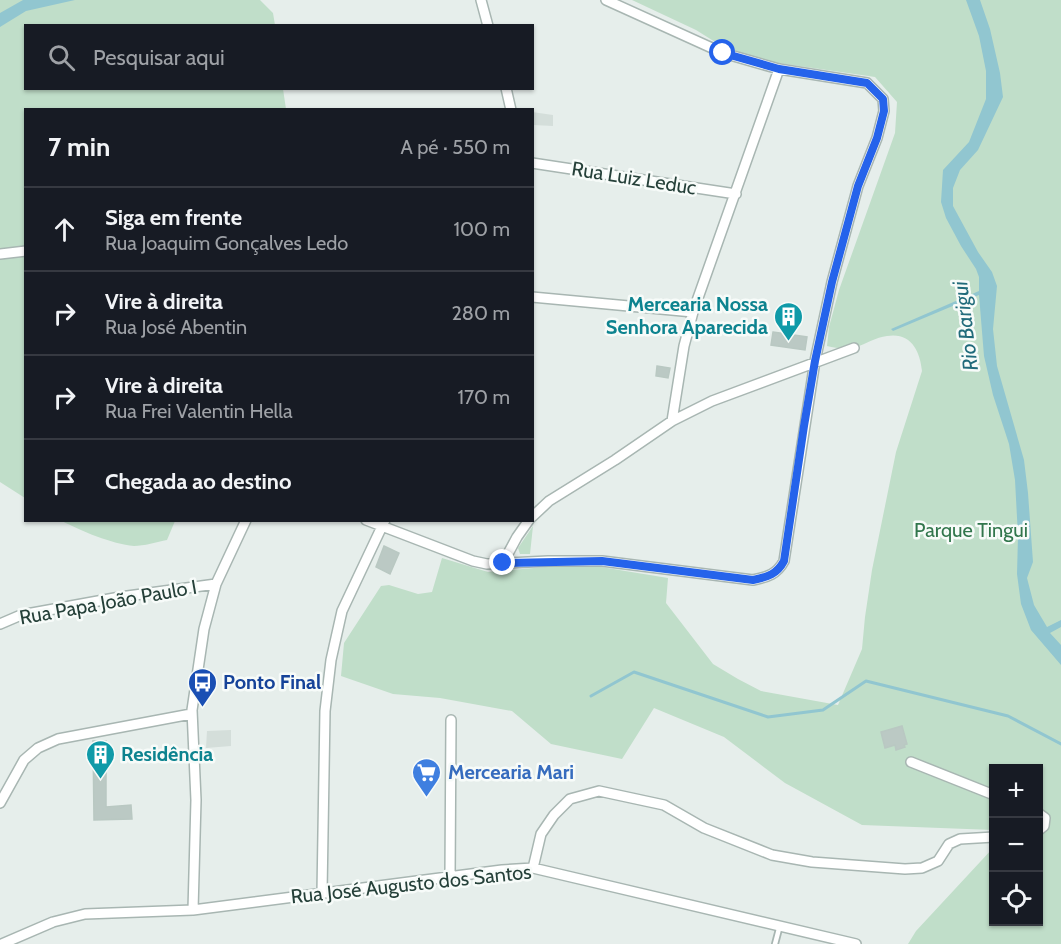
<!DOCTYPE html>
<html lang="pt">
<meta charset="utf-8">
<style>
:root{--surface:#171b24;--page:#242831;--text:#f1f3f6;--muted:#9ea1a6;--line:#363941}
body{margin:0;font-family:Cabin,sans-serif;background:var(--page);color:var(--text)}
.controls{position:absolute;right:18px;bottom:18px;display:grid;overflow:hidden;border-radius:0px;box-shadow:0 2px 4px #0004}
.controls button{width:54px;height:54px;display:grid;place-items:center;padding:0;border:0;border-bottom:2px solid var(--line);background:var(--surface);color:var(--text);font:30px sans-serif}
.stop{position:absolute;width:18px;height:18px;margin:-14px;border:4px solid #2563eb;border-radius:50%;background:#fff}
.stop.end{background:#2563eb;border-color:#fff;box-shadow:0 2px 6px #0008}
.list{margin:0;padding:0;list-style:none}
h2{display:flex;justify-content:space-between;align-items:center;height:78px;margin:0;padding:0 24px;font-size:26px}
h2 small{font-size:20px;font-weight:400;color:var(--muted)}
.list li{display:grid;grid-template-columns:39px 1fr auto;gap:18px;align-items:center;box-sizing:border-box;height:84px;padding:0 24px;border-top:2px solid var(--line)}
.list b{display:block;font-size:22px;white-space:nowrap}
.list p{margin:0;font-size:20px;white-space:nowrap;color:var(--muted)}
.list em{font-size:20px;font-style:normal;color:var(--muted)}
.icon{flex:none;width:33px;height:33px;fill:none;stroke:currentColor;stroke-width:2;stroke-linecap:round;stroke-linejoin:round}
.map{position:relative;flex:none;width:1061px;height:944px;overflow:hidden}
.search{position:absolute;background:var(--surface);box-shadow:0 2px 4px #0004;left:24px;top:24px;width:510px;height:66px;display:flex;align-items:center;gap:15px;box-sizing:border-box;padding:0 21px;border-radius:0px;color:var(--muted);font-size:22px}
.panel{position:absolute;background:var(--surface);box-shadow:0 2px 4px #0004;left:24px;top:108px;width:510px;height:414px;border-radius:0px}
.map>svg:first-child{display:block}
</style>
<div class="map">
<svg width="1061" height="944" viewBox="0 0 1061 944">
<rect width="100%" height="100%" fill="#e6eeeb"/>
<path fill="#d4deda" d="M532,112L553,115V126L533,125Z
M231,730V746L206,748L207,731Z"/>
<path fill="#c0dec9" d="M0,0H260L273,13L275,25L26,26V88L283,89L286,109L26,110L25,498L0,482Z
M632,0H1061V944H908L916,931L993,848L994,922H1038V768H994L993,830L862,825L785,783L724,737L654,708L622,759L551,744L512,711L440,698L393,694L341,676L344,643L381,586L389,585L418,594L432,592L442,558L488,572L545,567H601L668,578L666,603L713,664L738,679L761,691L838,705L862,649L865,617L872,570L896,452L922,371C920,351 911,332 887,336C876,337 866,344 856,347C846,350 836,348 827,346L829,327L839,290L895,133L897,102L875,77L765,61L720,45L696,30Z
M62,521H175L167,540C157,542 144,546 134,546C112,544 81,531 62,521Z
M533,526L530,554H520L518,548Z"/>
<path fill="#91c6d0" d="M23,0H75L26,11L0,27V13Z
M966,0H980L990,29L1000,73L1003,97L978,150L960,170L953,188V206L978,252L992,272L997,286L993,329L997,366L1024,460L1028,493L1033,562L1027,578L1034,605L1047,627L1061,620V627L1050,633L1061,645V665L1031,630L1021,604L1017,574L1018,536L1015,480L1009,444L993,395L984,356L979,295L893,331L891,329L979,291V277L976,269L961,246L946,218L941,202L943,170L969,142L986,99V71L979,36Z"/>
<g fill="none" stroke-linecap="round" stroke-linejoin="round">
<path stroke="#91c6d0" stroke-width="3" d="M591,696L634,672L768,717L823,710L866,681L1008,716L1061,744"/>
</g>
<path fill="#bbc9c4" stroke="#b9c8c2" stroke-width="1.5" d="M773,332L807,337L805,350L771,345Z
M657,366L670,368L668,378L656,376Z
M384,546L399,553L390,574L376,567Z
M902,726L907,744L904,745L905,747L896,750L895,745L885,748L881,732Z
M93,741H106V807L131,805L132,819L94,820Z"/>
<g fill="none" stroke-linecap="round" stroke-linejoin="round">
<defs>
<path id="service" d="M775,944L780,925"/>
<path id="minor" d="M481,0L488,26
M506,88L511,110
M532,163L736,194
M0,254L26,251
M532,297L693,312
M672,421L684,346L693,312L779,69
M532,517L549,501L615,460L672,421L712,401L854,348
M366,520L473,561L487,564L548,561H602L753,580C768,577 777,574 784,561L815,361L832,282L858,186L877,138L884,111L883,99L867,83L779,69L723,53L606,0
M503,563L517,537L529,520
M0,624L21,615L120,597L216,584
M911,762L994,795
M0,803L24,760L38,748L58,739L191,714
M1038,813L1045,818L1044,826L1038,831
M533,868L541,834L554,815L570,799L599,791L664,805L704,828L772,855L812,862L905,869L922,868L938,861L949,844L960,839L994,837
M450,877L451,720
M322,893L325,711L331,660L342,611L385,520
M193,910L196,800L192,710L204,629L216,584L246,520
M2,944L53,922L85,914L193,910L502,870L533,868L856,944"/>
</defs>
<use href="#service" stroke="#a8b6b2" stroke-width="8"/>
<use href="#minor" stroke="#a8b6b2" stroke-width="12"/>
<use href="#service" stroke="#fff" stroke-width="4.5"/>
<use href="#minor" stroke="#fff" stroke-width="9"/>
</g>
<g fill="none" stroke-linecap="round" stroke-linejoin="round">
<path stroke="#2563eb" stroke-width="8" d="M503,563L602,561L753,580C768,577 777,574 784,561L804,426L815,361L832,282L858,186L877,138L884,111L883,99L867,83L779,69L723,53"/>
</g>
<defs>
<symbol id="building-pin" viewBox="-11 -11 22 30"><path d="M0 17L-7.5 6A9.5 9.5 0 1 1 7.5 6Z" fill="#0f9aa8" stroke="#f7fbf9"/><path d="M-4-6H4V6H1V3H-1V6H-4ZM-2.5-4.3h1.7v1.8h-1.7ZM.8-4.3h1.7v1.8H.8ZM-2.5-1h1.7V.8h-1.7ZM.8-1h1.7V.8H.8Z" fill="#fff"/></symbol>
<symbol id="bus-pin" viewBox="-11 -11 22 30"><path d="M0 17L-7.5 6A9.5 9.5 0 1 1 7.5 6Z" fill="#1a4fb4" stroke="#f7fbf9"/><path d="M-5-6H5V4H4V6H2V4H-2V6H-4V4H-5ZM-3.5-4V0h7V-4ZM-3.5 1.2v1.5H-2V1.2ZM2 1.2v1.5H3.5V1.2Z" fill="#fff"/></symbol>
<symbol id="supermarket-pin" viewBox="-11 -11 22 30"><path d="M0 17L-7.5 6A9.5 9.5 0 1 1 7.5 6Z" fill="#3f7fe0" stroke="#f7fbf9"/><path d="M-6-5.5h2.5l.6 2H6L4.5 2H-2.5L-4.4-4H-6ZM-1.5 3.2a1.3 1.3 0 1 0 .1 0ZM3 3.2a1.3 1.3 0 1 0 .1 0Z" fill="#fff"/></symbol>
</defs>
<g fill-rule="evenodd">
<use href="#building-pin" x="772" y="300" width="33" height="45"/>
<use href="#bus-pin" x="186" y="666" width="33" height="45"/>
<use href="#building-pin" x="84" y="738" width="33" height="45"/>
<use href="#supermarket-pin" x="410" y="756" width="33" height="45"/>
</g>
<g text-anchor="middle" dominant-baseline="central" stroke-width="5" stroke-linejoin="round" paint-order="stroke">
<g font-size="20" fill="#254039" stroke="#f7fbf9">
<text transform="translate(634 178) rotate(9)">Rua Luiz Leduc</text>
<text transform="translate(108 602) rotate(-10)">Rua Papa João Paulo I</text>
<text transform="translate(411 884) rotate(-6)">Rua José Augusto dos Santos</text>
</g>
<g font-size="20" font-weight="bold" fill="#0d838f" stroke="#f7fbf9" text-anchor="end">
<text x="768" y="304">Mercearia Nossa<tspan x="768" dy="23">Senhora Aparecida</tspan></text>
<text x="121" y="754" text-anchor="start">Residência</text>
</g>
<g font-size="20" fill="#31764c" stroke="#f7fbf9">
<text x="971" y="530">Parque Tingui</text>
</g>
<g font-size="20" font-weight="bold" fill="#164399" stroke="#f7fbf9" text-anchor="start">
<text x="223" y="682">Ponto Final</text>
</g>
<g font-size="20" font-weight="bold" fill="#366cbe" stroke="#f7fbf9" text-anchor="start">
<text x="448" y="772">Mercearia Mari</text>
</g>
<g font-size="21" font-style="italic" fill="#216b7b" stroke="#f7fbf9">
<text transform="translate(965 326) rotate(-97)">Rio Barigui</text>
</g>
</g>
</svg>
<div class="controls">
<button>+</button>
<button>−</button>
<button><svg class="icon" aria-label="locate" viewBox="0 0 24 24"><circle cx="12" cy="12" r="6"/><path d="M12 2v4M12 18v4M2 12h4M18 12h4"/></svg></button>
</div>
<div class="stop" style="left:723px;top:53px"></div>
<div class="stop end" style="left:503px;top:563px"></div>
<div class="search"><svg class="icon" aria-label="search" viewBox="0 0 24 24"><circle cx="10" cy="10" r="6"/><path d="M15 15l6 6"/></svg>Pesquisar aqui</div>
<section class="panel">
<h2>7 min<small>A pé · 550 m</small></h2>
<ul class="list">
<li><svg class="icon" aria-label="ahead" viewBox="0 0 24 24"><path d="M12 20V5M6 11l6-6 6 6"/></svg><div><b>Siga em frente</b><p>Rua Joaquim Gonçalves Ledo</p></div><em>100 m</em></li>
<li><svg class="icon" aria-label="right" viewBox="0 0 24 24"><path d="M7 20v-9h11M14 6l5 5-5 5"/></svg><div><b>Vire à direita</b><p>Rua José Abentin</p></div><em>280 m</em></li>
<li><svg class="icon" aria-label="right" viewBox="0 0 24 24"><path d="M7 20v-9h11M14 6l5 5-5 5"/></svg><div><b>Vire à direita</b><p>Rua Frei Valentin Hella</p></div><em>170 m</em></li>
<li><svg class="icon" aria-label="arrive" viewBox="0 0 24 24"><path d="M6 21V4h12l-3 4 3 4H6"/></svg><div><b>Chegada ao destino</b></div></li>
</ul>
</section>
</div>
